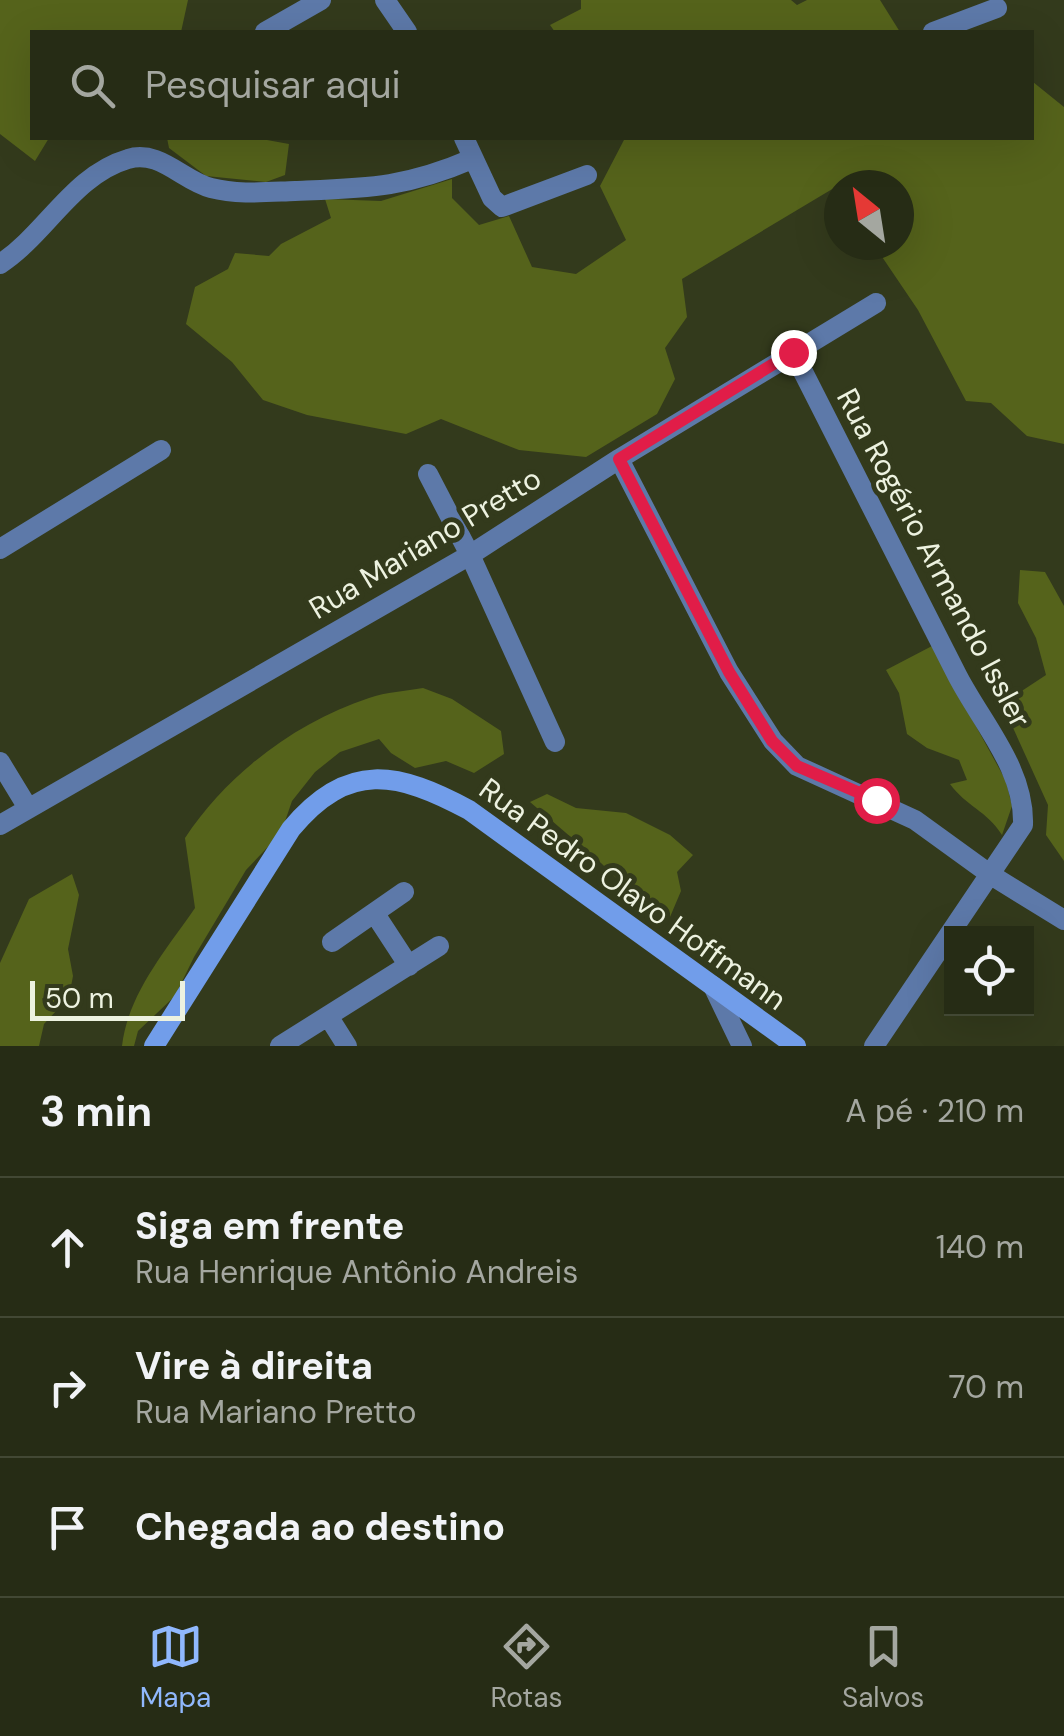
<!DOCTYPE html>
<html lang="pt">
<meta charset="utf-8">
<style>
:root{--surface:#262c15;--page:#323822;--text:#f1f3f6;--muted:#a4a7a0;--line:#424834;--accent:#90b8fd}
body{margin:0;font-family:"DM Sans",sans-serif;background:var(--page);color:var(--text)}
.controls{position:absolute;right:30px;bottom:30px;display:grid;overflow:hidden;border-radius:0px;box-shadow:0 10px 40px #0002}
.controls button{width:90px;height:90px;display:grid;place-items:center;padding:0;border:0;border-bottom:2px solid var(--line);background:var(--surface);color:var(--text);font:50px sans-serif}
.compass{position:absolute;left:824px;top:170px;width:90px;height:90px;border-radius:50%;background:var(--surface);box-shadow:0 10px 40px #0002;rotate:330deg}
.scale{position:absolute;left:30px;bottom:25px;width:155px;box-sizing:border-box;padding-left:10px;border:5px solid #edf2e0;border-top:0;font-size:28px;line-height:35px;white-space:nowrap;color:#edf2e0;-webkit-text-stroke:8px #333a1c;paint-order:stroke}
.stop{position:absolute;width:30px;height:30px;margin:-22px;border:8px solid #e11d48;border-radius:50%;background:#fff}
.stop.end{background:#e11d48;border-color:#fff;box-shadow:0 2px 10px #0008}
.list{margin:0;padding:0;list-style:none}
h2{display:flex;justify-content:space-between;align-items:center;height:130px;margin:0;padding:0 40px;font-size:42px}
h2 small{font-size:32px;font-weight:400;color:var(--muted)}
.list li{display:grid;grid-template-columns:65px 1fr auto;gap:30px;align-items:center;box-sizing:border-box;height:140px;padding:0 40px;border-top:2px solid var(--line)}
.list b{display:block;font-size:38px;white-space:nowrap}
.list p{margin:0;font-size:32px;white-space:nowrap;color:var(--muted)}
.list em{font-size:32px;font-style:normal;color:var(--muted)}
.icon{flex:none;width:55px;height:55px;fill:none;stroke:currentColor;stroke-width:2;stroke-linecap:round;stroke-linejoin:round}
.map{position:relative;flex:none;width:1064px;height:1046px;overflow:hidden}
.search{position:absolute;background:var(--surface);box-shadow:0 10px 40px #0002;left:30px;right:30px;top:30px;height:110px;display:flex;align-items:center;gap:25px;box-sizing:border-box;padding:0 35px;border-radius:0px;color:var(--muted);font-size:38px}
.sheet{height:550px;background:var(--surface)}
nav{display:flex;justify-content:space-around;align-items:center;box-sizing:border-box;height:140px;border-top:2px solid var(--line);background:var(--surface);font-size:28px;color:var(--muted)}
nav a{display:grid;justify-items:center;gap:5px}
nav .on{color:var(--accent)}
.map>svg:first-child{display:block}
</style>
<div class="map">
<svg width="1064" height="1046" viewBox="0 0 1064 1046">
<rect width="100%" height="100%" fill="#333a1c"/>
<path fill="#55631b" d="M0,0H188L181,32H32V138H49L35,161L0,134Z
M581,0H791L797,5L807,0H880L900,32H555L550,25L581,9Z
M1033,82L1064,107V444L1027,436L991,403L966,401L918,310L874,245H899V185H839L682,279L687,317L665,348L675,379L657,414L586,457L519,450L441,419L406,434L307,415L263,400L232,362L186,324L195,287L228,269L235,253L269,256L281,244L331,218L325,199L381,201L452,179V198L479,225L509,216L532,267L576,274L626,240L600,186L625,138H1032Z
M167,138H256L289,144L285,175L266,182L206,176L169,148Z
M1020,570L1045,572L1064,606V861L1046,835L1048,805L1009,719L1014,696L1046,675L1036,638L1018,603Z
M932,646L1006,781L1012,806L1002,835C987,811 966,806 950,784L967,780L959,760L927,748L907,734L899,693L886,670Z
M423,688L452,699L501,731L504,754L474,773L446,761L415,768L391,753L379,739L340,752L315,772L292,801L281,833L246,870L194,957L175,996L138,1031L134,1046H122C128,994 166,950 195,908L185,838C227,774 296,722 369,698C386,692 406,691 423,688Z
M547,794L576,808L626,813L670,835L693,855L677,872L681,891L670,917L655,916L601,863L530,802Z
M72,874L79,895L68,949L73,976L69,997L44,1024L39,1046H0V963L29,899Z"/>
<g fill="none" stroke-linecap="round" stroke-linejoin="round">
<path stroke="#5d79a9" stroke-width="20" d="M385,0L407,32
M265,32L321,0
M933,32L997,8
M464,138L492,198L502,207L587,175
M0,264C46,234 73,175 128,159C159,149 183,181 211,188C238,195 267,192 295,191C367,188 405,188 472,159
M793,352C847,459 902,566 956,673C980,721 1025,768 1023,825L874,1046
M619,459L729,672L773,741L797,766L915,820L991,875L1064,920
M428,474L470,555L555,742
M0,549L161,450
M0,762L28,808
M0,825L470,555L619,459L876,303
M375,914L409,966
M332,942L404,892
M713,986L742,1046
M328,1016L347,1046
M280,1046L439,946"/>
<path stroke="#719dea" stroke-width="20" d="M154,1046L291,829C348,760 398,772 469,810L796,1046"/>
</g>
<g fill="none" stroke-linecap="round" stroke-linejoin="round">
<path stroke="#e11d48" stroke-width="12" d="M793,352L619,459L729,672L772,741L797,766L876,800"/>
</g>
<g text-anchor="middle" dominant-baseline="central" stroke-width="10" stroke-linejoin="round" paint-order="stroke">
<g font-size="30" fill="#edf2e0" stroke="#333a1c">
<text transform="translate(425 543) rotate(-31)">Rua Mariano Pretto</text>
<text transform="translate(934 558) rotate(62)">Rua Rogério Armando Issler</text>
<text transform="translate(633 894) rotate(36)">Rua Pedro Olavo Hoffmann</text>
</g>
</g>
</svg>
<div class="controls">
<button><svg class="icon" aria-label="locate" viewBox="0 0 24 24"><circle cx="12" cy="12" r="6"/><path d="M12 2v4M12 18v4M2 12h4M18 12h4"/></svg></button>
</div>
<svg class="compass" viewBox="-18 -18 36 36"><path d="M0-13l5 13h-10z" fill="#e53935"/><path d="M0 13l5-13h-10z" fill="#a4a7a0"/></svg>
<div class="scale">50 m</div>
<div class="stop" style="left:876px;top:800px"></div>
<div class="stop end" style="left:793px;top:352px"></div>
<div class="search"><svg class="icon" aria-label="search" viewBox="0 0 24 24"><circle cx="10" cy="10" r="6"/><path d="M15 15l6 6"/></svg>Pesquisar aqui</div>
</div>
<section class="sheet">
<h2>3 min<small>A pé · 210 m</small></h2>
<ul class="list">
<li><svg class="icon" aria-label="ahead" viewBox="0 0 24 24"><path d="M12 20V5M6 11l6-6 6 6"/></svg><div><b>Siga em frente</b><p>Rua Henrique Antônio Andreis</p></div><em>140 m</em></li>
<li><svg class="icon" aria-label="right" viewBox="0 0 24 24"><path d="M7 20v-9h11M14 6l5 5-5 5"/></svg><div><b>Vire à direita</b><p>Rua Mariano Pretto</p></div><em>70 m</em></li>
<li><svg class="icon" aria-label="arrive" viewBox="0 0 24 24"><path d="M6 21V4h12l-3 4 3 4H6"/></svg><div><b>Chegada ao destino</b></div></li>
</ul>
</section>
<nav>
<a class="on"><svg class="icon" aria-label="map" viewBox="0 0 24 24"><path d="M3 6l6-2 6 2 6-2v14l-6 2-6-2-6 2zM9 4v14M15 6v14"/></svg>Mapa</a>
<a><svg class="icon" aria-label="directions" viewBox="0 0 24 24"><path d="M12 3l9 9-9 9-9-9zM9 14v-3h6M13 9l2 2-2 2"/></svg>Rotas</a>
<a><svg class="icon" aria-label="saved" viewBox="0 0 24 24"><path d="M7 4h10v16l-5-4-5 4z"/></svg>Salvos</a>
</nav>
